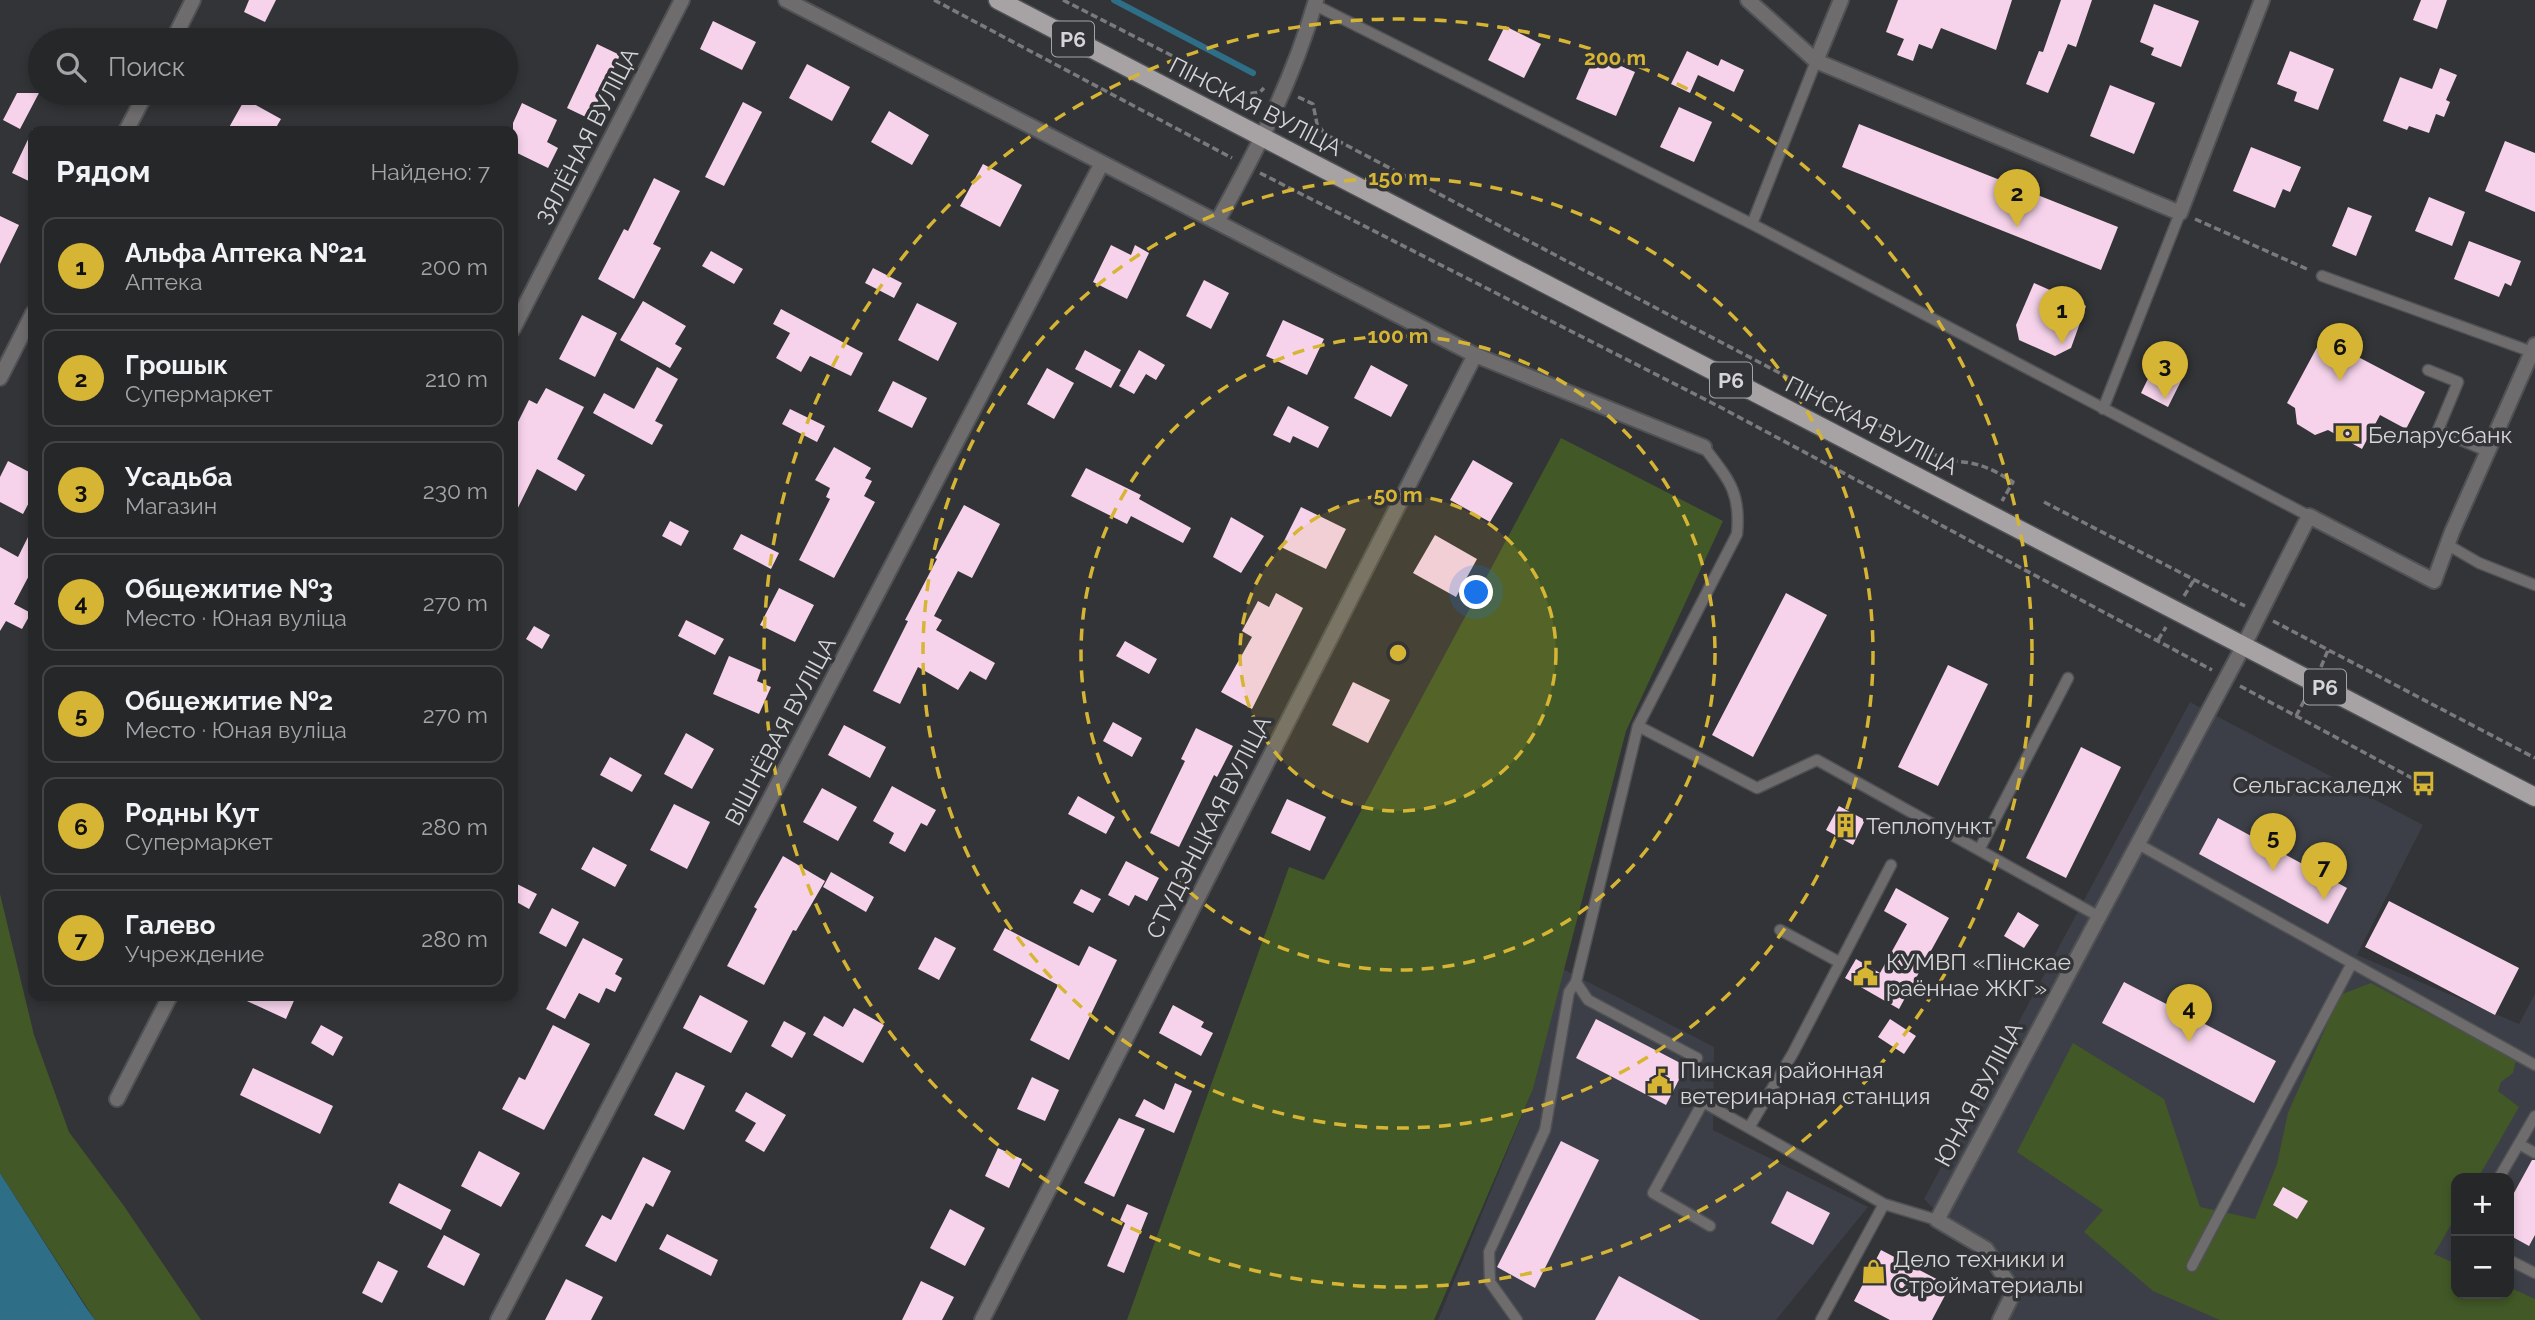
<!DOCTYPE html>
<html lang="ru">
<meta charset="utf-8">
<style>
:root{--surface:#262729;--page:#323335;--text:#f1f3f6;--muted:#a4a5a8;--line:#424446;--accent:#d6b534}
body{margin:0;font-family:Raleway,sans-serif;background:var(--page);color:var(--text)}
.controls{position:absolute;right:21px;bottom:21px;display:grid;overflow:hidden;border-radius:14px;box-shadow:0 4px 10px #0003}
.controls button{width:63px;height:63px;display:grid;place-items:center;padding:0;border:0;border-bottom:2px solid var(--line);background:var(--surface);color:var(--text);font:35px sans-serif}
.you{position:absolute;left:1477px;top:593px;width:24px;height:24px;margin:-18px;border:5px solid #fff;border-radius:50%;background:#1a73e8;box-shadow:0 0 0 10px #1a73e833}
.badge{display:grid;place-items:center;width:46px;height:46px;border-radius:50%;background:var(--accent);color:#111;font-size:23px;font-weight:700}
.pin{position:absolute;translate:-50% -58px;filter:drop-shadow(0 2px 4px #0008)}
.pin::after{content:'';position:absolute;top:37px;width:24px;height:21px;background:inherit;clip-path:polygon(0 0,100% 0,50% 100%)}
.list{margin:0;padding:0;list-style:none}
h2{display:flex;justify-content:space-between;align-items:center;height:91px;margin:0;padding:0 28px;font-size:30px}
h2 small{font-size:23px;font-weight:400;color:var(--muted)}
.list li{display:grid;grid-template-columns:46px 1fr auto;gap:21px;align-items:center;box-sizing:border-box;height:98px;margin:0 14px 14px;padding:0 14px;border:2px solid var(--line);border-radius:14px}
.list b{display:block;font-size:26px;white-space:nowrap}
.list p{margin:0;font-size:23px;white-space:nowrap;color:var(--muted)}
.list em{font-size:23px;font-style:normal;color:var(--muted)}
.icon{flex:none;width:38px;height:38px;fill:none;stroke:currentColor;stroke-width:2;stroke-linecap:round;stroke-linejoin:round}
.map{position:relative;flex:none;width:2535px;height:1320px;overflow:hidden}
.search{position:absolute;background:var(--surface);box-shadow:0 4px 10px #0003;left:28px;top:28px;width:490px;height:77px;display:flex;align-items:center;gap:18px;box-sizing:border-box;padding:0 24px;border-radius:38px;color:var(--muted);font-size:26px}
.panel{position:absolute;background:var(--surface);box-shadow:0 4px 10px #0003;left:28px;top:126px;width:490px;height:875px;border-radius:14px}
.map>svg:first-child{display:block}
</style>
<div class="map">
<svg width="2535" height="1320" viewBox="0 0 2535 1320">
<rect width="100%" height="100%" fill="#333437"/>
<path fill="#3c3f47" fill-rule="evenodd" d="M2190,702L2423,825L2357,955L2519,1024L2535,994V1320H1990L2007,1281L1924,1199ZM2456,1178H2509V1294H2456Z
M1563,969L1714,1047L1713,1130L1868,1207L1776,1320H1438L1533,1089Z"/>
<path fill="#425927" d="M1561,438L1723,521L1626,731L1533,1089L1434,1320H1127L1289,867L1324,880Z
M0,894L34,1035L69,1132L124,1206L201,1320H95L0,1173Z
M2371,983L2516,1060L2513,1073L2501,1082L2498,1091L2519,1107L2478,1178H2456V1216L2434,1254L2456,1264V1294H2509V1287L2535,1299V1320H2220L2153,1291L2084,1232L2103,1210L2017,1152L2073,1043L2164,1099L2200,1207L2255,1219L2277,1164L2288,1113L2340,995Z"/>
<path fill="#2e6e86" d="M0,1173L85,1306L95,1320H0Z"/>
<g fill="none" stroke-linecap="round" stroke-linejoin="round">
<path stroke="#2e6e86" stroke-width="6" d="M1114,0L1253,73"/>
</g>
<path fill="#f6d3eb" d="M249,0H276L265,22L244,12Z
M1898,0H2012L1996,50L1941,28L1932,49L1919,44L1913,61L1897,55L1904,39L1886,32Z
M2061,0H2092L2076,47L2068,44L2048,93L2026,84L2039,51L2043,52Z
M2421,0H2447L2437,29L2413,20Z
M2154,4L2199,21L2181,67L2151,55L2154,48L2140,42Z
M713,21L756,42L742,70L700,49Z
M1505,26L1541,44L1524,78L1488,60Z
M597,44L620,55L590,119L567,108Z
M1687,51L1718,66L1721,59L1744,70L1734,92L1698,75L1690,93L1671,84Z
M2290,51L2334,69L2318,110L2294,101L2297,92L2277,84Z
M1595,55L1635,72L1616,116L1576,99Z
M807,64L850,87L832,121L789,98Z
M2440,68L2457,75L2446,100L2450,102L2444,117L2436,114L2429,133L2409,126L2407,130L2383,121L2400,77L2432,89Z
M2110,85L2155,103L2134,154L2090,136Z
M17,93H39L20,129L3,120Z
M245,99L281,119L274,131H227Z
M743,102L762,112L724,186L705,177Z
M522,103L557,120L547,142L558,148L548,168L513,151V123Z
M1679,107L1712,122L1694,162L1660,147Z
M889,111L929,135L912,165L871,142Z
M1859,124L2118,227L2101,270L1842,167Z
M33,129V183L12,173Z
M2505,141L2535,153V212L2485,191Z
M2251,147L2301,167L2290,192L2283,189L2275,208L2233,191Z
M983,164L1022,185L1000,227L960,206Z
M654,178L680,191L653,244L661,248L634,299L598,279L624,229L628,231Z
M2429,197L2465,212L2452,246L2415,231Z
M2348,207L2372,216L2356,256L2332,246Z
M0,216L19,225L0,264Z
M2469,241L2521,261L2511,286L2505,283L2499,297L2454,279Z
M1111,245L1131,255L1135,245L1149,253L1127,299L1093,282Z
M711,251L743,269L734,284L702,266Z
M873,268L902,283L894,298L865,283Z
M1204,280L1229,293L1211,329L1186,316Z
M2034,283L2086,306L2071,348L2055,356L2019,340L2016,325Z
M643,301L686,326L675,344L682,348L670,368L620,340Z
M917,303L957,323L938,361L898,340Z
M781,309L863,353L851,376L810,356L801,372L776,358L790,333L773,324Z
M582,315L617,333L595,377L559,359Z
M1283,320L1324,339L1307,375L1266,356Z
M2322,338L2425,392L2406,429L2380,415L2362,449L2328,430L2315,435L2297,424L2295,408L2287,403Z
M1085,350L1121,370L1111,388L1075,369Z
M1139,350L1165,365L1156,380L1146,374L1134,394L1119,386Z
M2159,356L2187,369L2168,407L2141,393Z
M1371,365L1408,385L1391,417L1354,398Z
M657,367L678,379L655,421L663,425L652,445L593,413L604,393L634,409Z
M1047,368L1074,383L1054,419L1027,404Z
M893,381L927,398L912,428L878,411Z
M546,388L584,407L557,459L585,475L576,491L537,469L513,518V432L529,400L537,404Z
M1288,406L1329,427L1318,448L1293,436L1290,443L1273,435Z
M790,409L825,426L817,442L782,424Z
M834,447L871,468L865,478L872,481L864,496L875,502L834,578L799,560L830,499L826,497L830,488L815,480Z
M1473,460L1513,483L1490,522L1450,500Z
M8,461L33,474V495L23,514L0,502V477Z
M1086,468L1141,495L1139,499L1191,528L1183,543L1131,516L1127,524L1071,496Z
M964,505L1000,524L972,578L958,571L934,616L942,620L936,630L995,663L986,680L970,671L958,690L918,667L900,704L873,691L908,621L905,620L937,559L935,558Z
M1301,507L1346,529L1326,569L1281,547Z
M1231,517L1264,536L1241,573L1213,557Z
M670,521L689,531L681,546L662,536Z
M33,527V568L14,604L31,613L22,629L6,621L0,631V547L18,557Z
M741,534L779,553L771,569L733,549Z
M1435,535L1477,559L1456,597L1413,573Z
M779,588L814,605L795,642L760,625Z
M1276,593L1303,608L1252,709L1221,692L1252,637L1242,631L1258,601L1269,607Z
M1786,593L1827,615L1753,757L1712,735Z
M686,620L724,639L715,655L678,636Z
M534,626L550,635L542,649L526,639Z
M1125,641L1157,659L1149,674L1116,656Z
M729,656L761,670L757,681L771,687L759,714L713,694Z
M1948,665L1988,684L1938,786L1898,767Z
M1353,682L1390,700L1368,743L1332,725Z
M1113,722L1142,738L1132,757L1103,741Z
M844,725L886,747L870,778L828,755Z
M1196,728L1233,746L1217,777L1214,775L1179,847L1150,833L1185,761L1181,759Z
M686,733L714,749L692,789L664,774Z
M2081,747L2121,767L2066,878L2026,858Z
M610,757L642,775L632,792L600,775Z
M892,786L936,810L927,826L921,823L905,852L889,843L894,833L873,821Z
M822,788L857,807L838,841L803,822Z
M1078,796L1115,817L1106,834L1068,814Z
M1287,799L1326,817L1310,851L1271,833Z
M674,804L710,822L687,869L650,850Z
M1839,806L1865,820L1853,845L1826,830Z
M2218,818L2347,888L2328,924L2199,854Z
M593,847L627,865L615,887L581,869Z
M783,856L825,881L796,931L793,930L764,985L727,966L757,909L754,907Z
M1126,861L1159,878L1147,901L1135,895L1129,906L1108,895Z
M831,872L874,897L866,912L823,887Z
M513,882L537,894L529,909L513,900Z
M1896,888L1949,918L1899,1009L1845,978L1856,959L1880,973L1907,924L1884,911Z
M1081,889L1101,899L1093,913L1073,903Z
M2389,901L2519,968L2495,1015L2365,947Z
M552,908L579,922L566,947L539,933Z
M2018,912L2039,925L2024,948L2004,936Z
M1005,928L1079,966L1089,946L1117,960L1069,1060L1030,1040L1058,985L993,950Z
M935,937L956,948L939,980L918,969Z
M583,938L623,959L615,974L622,978L615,992L606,988L599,1003L579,993L565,1019L546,1009Z
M2124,982L2276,1061L2254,1103L2102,1023Z
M700,995L748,1021L731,1053L683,1028Z
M236,996H296L286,1019Z
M1173,1005L1204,1022L1201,1027L1213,1033L1201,1056L1159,1033Z
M854,1008L884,1025L863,1063L813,1035L824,1016L843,1027Z
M1596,1019L1686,1066L1666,1105L1576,1058Z
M1890,1019L1916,1036L1904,1054L1878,1037Z
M784,1021L806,1033L792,1058L771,1046Z
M321,1025L343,1037L333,1056L311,1043Z
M553,1025L590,1044L544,1130L502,1109L519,1077L525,1080Z
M253,1068L333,1106L320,1134L240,1095Z
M676,1072L705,1086L684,1130L654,1115Z
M1032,1077L1059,1090L1045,1121L1017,1109Z
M1175,1083L1192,1091L1174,1133L1135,1116L1144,1099L1164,1110Z
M746,1092L786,1115L764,1152L745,1141L756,1123L735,1111Z
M1119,1118L1145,1129L1114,1197L1084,1183Z
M1561,1141L1599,1160L1535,1288L1497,1267Z
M998,1148L1022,1159L1009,1188L985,1176Z
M479,1151L520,1173L501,1207L461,1186Z
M643,1157L671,1171L653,1207L646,1203L616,1262L585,1246L602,1215L611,1220Z
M2532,1160H2535V1235L2529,1246L2509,1235V1202Z
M399,1183L451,1210L441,1230L389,1203Z
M2283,1187L2308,1201L2297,1219L2273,1205Z
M1787,1191L1830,1213L1813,1245L1771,1223Z
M1127,1204L1148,1213L1124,1273L1107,1266L1125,1223L1120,1220Z
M950,1209L985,1228L965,1266L930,1248Z
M667,1234L718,1260L711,1276L659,1249Z
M444,1235L480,1254L464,1286L427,1267Z
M1881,1250L1950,1286L1932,1320H1890L1854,1301Z
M378,1261L398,1271L382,1303L362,1293Z
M1619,1276L1700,1320H1595Z
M566,1279L603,1297L591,1320H545Z
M921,1281L954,1297L942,1320H902Z"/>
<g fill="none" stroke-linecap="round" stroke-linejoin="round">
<defs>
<path id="service" d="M1315,5L1752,224L2309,516
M1752,224L1816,61
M2322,276L2535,353
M2428,370L2458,382L2438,430L2489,452
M2103,409L2180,213
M2448,545L2479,563L2535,585
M1638,726L1757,788L1817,760L2098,916
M2138,844L2535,1065
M1979,850L2068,678
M1780,930L1839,962
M1576,982L1588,1000L1697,1058
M1750,1126L1793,1053L1891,865
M2519,1144L2535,1153
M2499,1178L2535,1116
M1710,1226L1653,1193L1703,1102L1884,1204L1937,1220
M2509,1260L2535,1273
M2192,1266L2352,963
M1517,1320L1490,1282L1489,1252L1545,1130L1569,992L1576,982L1638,726L1737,534C1741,492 1729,480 1704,447
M1821,1320L1884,1204"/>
<path id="minor" d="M786,0L1475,355L1704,447
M1748,0L1816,61L2180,213L2262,0
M173,40L193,0
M1816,61L1841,0
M126,131L146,93
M1217,222C1257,150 1293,80 1316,0
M513,329L682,0
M0,378L33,313
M117,1099L170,996
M498,1320L1102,163
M982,1320L1475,355
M2000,1320L2014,1292L1986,1249L1937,1220L2244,645L2309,516L2434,581L2452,532L2535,345"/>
<path id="primary" d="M998,0L2535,797"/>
</defs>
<use href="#service" stroke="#505154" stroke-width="13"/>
<use href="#minor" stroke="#505154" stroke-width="18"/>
<use href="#primary" stroke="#505154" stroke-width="21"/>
<path stroke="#7a7a7d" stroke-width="3.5" stroke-dasharray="7 3.5" stroke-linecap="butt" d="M934,0L1232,158
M1063,0L1247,94L1260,92L1264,88
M1298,97L1313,104L1317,124L1325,134L1947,461C1974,461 1990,467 2013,482L2002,501
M1260,173L1720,407L2212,670
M2195,219L2309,270
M2044,502L2245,606
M2184,596L2194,580
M2273,621L2535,758
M2158,640L2166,627
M2321,667L2328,650
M2240,686L2423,784
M2296,716L2305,699"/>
<use href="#service" stroke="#6e6c6c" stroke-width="10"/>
<use href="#minor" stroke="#6e6c6c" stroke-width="14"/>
<use href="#primary" stroke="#a7a3a4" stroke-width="18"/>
</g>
<circle cx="1398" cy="653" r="158" fill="#d6b534" fill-opacity=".12"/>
<g fill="none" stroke="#d6b534" stroke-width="3.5" stroke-dasharray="12 9">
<circle cx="1398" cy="653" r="158"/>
<circle cx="1398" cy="653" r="317"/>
<circle cx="1398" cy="653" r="475"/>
<circle cx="1398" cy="653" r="634"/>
</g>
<defs>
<symbol id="bank-bare" viewBox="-9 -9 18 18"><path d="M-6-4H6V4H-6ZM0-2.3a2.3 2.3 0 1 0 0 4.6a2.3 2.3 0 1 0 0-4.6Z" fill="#d6b534" stroke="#333437" stroke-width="2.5" paint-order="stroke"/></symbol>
<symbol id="bus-bare" viewBox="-9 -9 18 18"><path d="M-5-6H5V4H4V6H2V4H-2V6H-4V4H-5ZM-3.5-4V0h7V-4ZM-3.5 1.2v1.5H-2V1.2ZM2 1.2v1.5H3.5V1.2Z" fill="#d6b534" stroke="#333437" stroke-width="2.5" paint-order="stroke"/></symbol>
<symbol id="building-bare" viewBox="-9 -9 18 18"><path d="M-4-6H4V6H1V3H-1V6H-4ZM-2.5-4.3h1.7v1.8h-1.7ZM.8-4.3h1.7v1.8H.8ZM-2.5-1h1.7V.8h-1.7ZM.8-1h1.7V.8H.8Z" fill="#d6b534" stroke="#333437" stroke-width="2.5" paint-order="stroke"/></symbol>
<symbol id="civic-bare" viewBox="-9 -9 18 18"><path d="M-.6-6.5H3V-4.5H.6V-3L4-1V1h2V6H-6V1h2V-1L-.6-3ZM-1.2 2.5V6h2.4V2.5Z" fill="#d6b534" stroke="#333437" stroke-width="2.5" paint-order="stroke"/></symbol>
<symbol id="shop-bare" viewBox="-9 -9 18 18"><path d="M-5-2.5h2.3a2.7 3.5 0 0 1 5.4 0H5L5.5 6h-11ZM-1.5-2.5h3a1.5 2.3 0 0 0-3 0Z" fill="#d6b534" stroke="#333437" stroke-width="2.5" paint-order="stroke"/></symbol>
</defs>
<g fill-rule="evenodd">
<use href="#bank-bare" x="2330" y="416" width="35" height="35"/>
<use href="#bus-bare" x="2406" y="766" width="35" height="35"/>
<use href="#building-bare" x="1828" y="808" width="35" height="35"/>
<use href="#civic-bare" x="1848" y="956" width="35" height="35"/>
<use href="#civic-bare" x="1642" y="1064" width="35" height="35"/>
<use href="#shop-bare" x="1856" y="1254" width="35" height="35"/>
</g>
<g text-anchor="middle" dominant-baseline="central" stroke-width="7" stroke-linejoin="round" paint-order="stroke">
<g fill="#333437" stroke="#a5a5a8" stroke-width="2">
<rect x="1052" y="21.5" width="42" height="35" rx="5"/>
<rect x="1710" y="362.5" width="42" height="35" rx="5"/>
<rect x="2304" y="669.5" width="42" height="35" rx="5"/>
</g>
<g font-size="21" font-weight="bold" fill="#d6d6d8">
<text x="1073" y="39">Р6</text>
<text x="1731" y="380">Р6</text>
<text x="2325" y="687">Р6</text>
</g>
<g font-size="23" fill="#d6d6d8" stroke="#333437">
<text transform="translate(1256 106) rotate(27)">ПІНСКАЯ ВУЛІЦА</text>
<text transform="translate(587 136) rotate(-63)">ЗЯЛЁНАЯ ВУЛІЦА</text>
<text transform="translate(1872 425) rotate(27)">ПІНСКАЯ ВУЛІЦА</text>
<text transform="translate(780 731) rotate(-62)">ВІШНЁВАЯ ВУЛІЦА</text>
<text transform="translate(1208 827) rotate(-63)">СТУДЭНЦКАЯ ВУЛІЦА</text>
<text transform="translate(1978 1094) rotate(-62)">ЮНАЯ ВУЛІЦА</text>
</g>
<g font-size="23" fill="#d6d6d8" stroke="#333437" text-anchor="start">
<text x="2368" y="434">Беларусбанк</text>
<text x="2403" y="784" text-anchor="end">Сельгаскаледж</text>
<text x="1866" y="825">Теплопункт</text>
<text x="1886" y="961">КУМВП «Пінскае<tspan x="1886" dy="26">раённае ЖКГ»</tspan></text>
<text x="1680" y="1069">Пинская районная<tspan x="1680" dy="26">ветеринарная станция</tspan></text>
<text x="1893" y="1258">Дело техники и<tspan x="1893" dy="26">Стройматериалы</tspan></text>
</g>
</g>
<circle cx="1398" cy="653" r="10" fill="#d6b534" stroke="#333437" stroke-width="3.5"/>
<g font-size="21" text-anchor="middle" font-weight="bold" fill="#d6b534" stroke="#333437" stroke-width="7" stroke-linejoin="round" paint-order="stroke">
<text x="1615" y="65">200 m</text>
<text x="1398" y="185">150 m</text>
<text x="1398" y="343">100 m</text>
<text x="1398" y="502">50 m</text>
</g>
</svg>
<div class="controls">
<button>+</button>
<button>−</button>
</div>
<div class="you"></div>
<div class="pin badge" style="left:2062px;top:344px">1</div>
<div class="pin badge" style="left:2017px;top:227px">2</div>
<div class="pin badge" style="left:2165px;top:399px">3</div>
<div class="pin badge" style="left:2189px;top:1042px">4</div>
<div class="pin badge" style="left:2273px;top:871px">5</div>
<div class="pin badge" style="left:2340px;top:381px">6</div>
<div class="pin badge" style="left:2324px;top:900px">7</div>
<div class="search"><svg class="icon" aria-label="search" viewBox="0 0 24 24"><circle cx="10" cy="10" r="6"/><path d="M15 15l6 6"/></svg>Поиск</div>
<section class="panel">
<h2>Рядом<small>Найдено: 7</small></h2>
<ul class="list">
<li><span class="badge">1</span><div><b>Альфа Аптека №21</b><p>Аптека</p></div><em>200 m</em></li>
<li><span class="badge">2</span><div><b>Грошык</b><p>Супермаркет</p></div><em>210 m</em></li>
<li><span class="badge">3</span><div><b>Усадьба</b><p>Магазин</p></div><em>230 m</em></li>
<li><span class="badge">4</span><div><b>Общежитие №3</b><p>Место · Юная вуліца</p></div><em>270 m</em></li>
<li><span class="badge">5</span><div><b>Общежитие №2</b><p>Место · Юная вуліца</p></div><em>270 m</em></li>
<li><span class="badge">6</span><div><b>Родны Кут</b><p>Супермаркет</p></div><em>280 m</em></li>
<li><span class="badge">7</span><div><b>Галево</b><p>Учреждение</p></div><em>280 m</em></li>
</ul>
</section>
</div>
